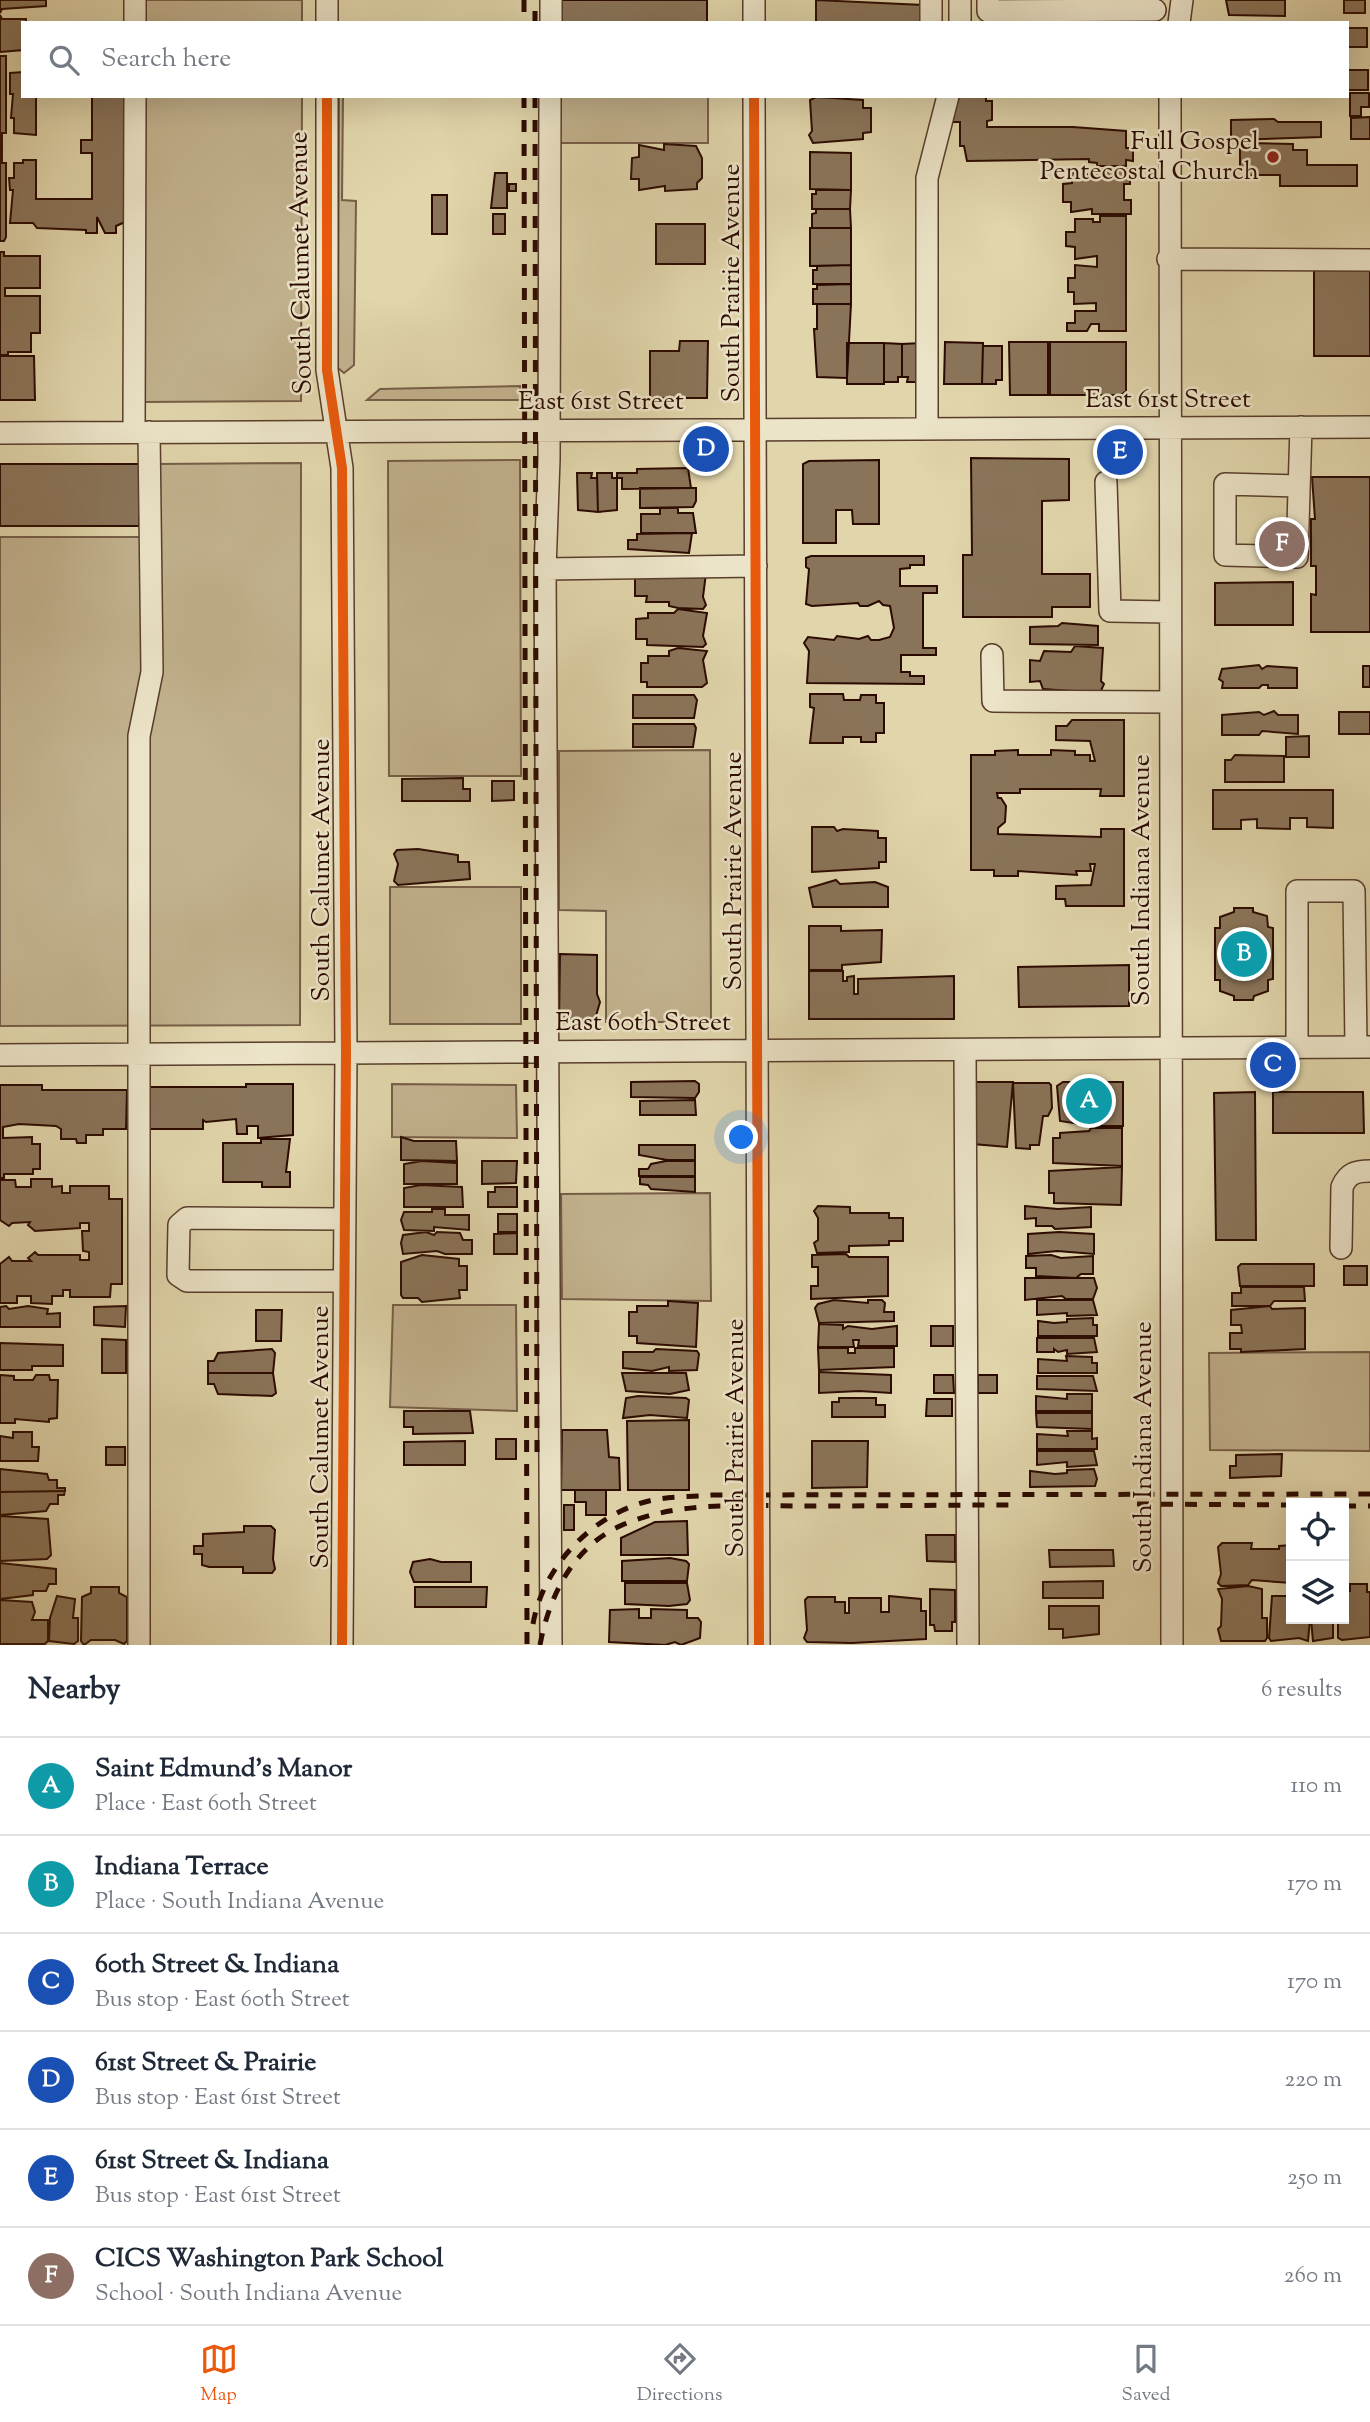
<!DOCTYPE html>
<meta charset="utf-8">
<style>
:root{--surface:#fff;--page:#f2f2f3;--text:#1f2937;--muted:#747a83;--line:#e0e1e3;--accent:#ea580c}
body{margin:0;font-family:"Sorts Mill Goudy",serif;background:var(--page);color:var(--text)}
.controls{position:absolute;right:21px;bottom:21px;display:grid;overflow:hidden;border-radius:0px;box-shadow:0 7px 28px #0002}
.controls button{width:63px;height:63px;display:grid;place-items:center;padding:0;border:0;border-bottom:2px solid var(--line);background:var(--surface);color:var(--text);font:35px sans-serif}
.you{position:absolute;left:742px;top:1138px;width:24px;height:24px;margin:-18px;border:5px solid #fff;border-radius:50%;background:#1a73e8;box-shadow:0 0 0 10px #1a73e833}
.badge{display:grid;place-items:center;width:46px;height:46px;border-radius:50%;background:var(--accent);color:#fff;font-size:23px;font-weight:700}
.pin{position:absolute;translate:-50% -50%;border:4px solid #fff;box-shadow:0 2px 7px #0006}
.list{margin:0;padding:0;list-style:none}
h2{display:flex;justify-content:space-between;align-items:center;height:91px;margin:0;padding:0 28px;font-size:30px}
h2 small{font-size:23px;font-weight:400;color:var(--muted)}
.list li{display:grid;grid-template-columns:46px 1fr auto;gap:21px;align-items:center;box-sizing:border-box;height:98px;padding:0 28px;border-top:2px solid var(--line)}
.list b{display:block;font-size:26px;white-space:nowrap}
.list p{margin:0;font-size:23px;white-space:nowrap;color:var(--muted)}
.list em{font-size:23px;font-style:normal;color:var(--muted)}
.icon{flex:none;width:38px;height:38px;fill:none;stroke:currentColor;stroke-width:2;stroke-linecap:round;stroke-linejoin:round}
.map{position:relative;flex:none;width:1370px;height:1645px;overflow:hidden}
.search{position:absolute;background:var(--surface);box-shadow:0 7px 28px #0002;left:21px;right:21px;top:21px;height:77px;display:flex;align-items:center;gap:18px;box-sizing:border-box;padding:0 24px;border-radius:0px;color:var(--muted);font-size:26px}
.sheet{height:679px;background:var(--surface)}
nav{display:flex;justify-content:space-around;align-items:center;box-sizing:border-box;height:98px;border-top:2px solid var(--line);background:var(--surface);font-size:19px;color:var(--muted)}
nav a{display:grid;justify-items:center;gap:4px}
nav .on{color:var(--accent)}
.map>svg:first-child{display:block}
</style>
<div class="map">
<svg width="1370" height="1645" viewBox="0 0 1370 1645">
<rect width="100%" height="100%" fill="#e1d5ab"/>
<filter id="stains"><feTurbulence type="fractalNoise" baseFrequency=".00286" numOctaves="4"/><feColorMatrix values="0 0 0 0 .2 0 0 0 0 .09 0 0 0 0 .02 0 0 0 .5 -.17"/></filter>
<radialGradient id="worn" r=".72"><stop offset=".6" stop-color="#630" stop-opacity="0"/><stop offset="1" stop-color="#630" stop-opacity=".3"/></radialGradient>
<path fill="#c2b28e" stroke="#765e47" stroke-width="2" d="M145,0H302V23H145Z
M144,96H302L301,401L143,402Z
M339,96H343L342,200L356,201L354,365L344,373L338,368Z
M558,96H708V143H557Z
M520,386V400H367L380,389Z
M520,460L521,776H389L388,461Z
M301,463L300,1025L0,1026V537H156V464Z
M710,750L711,1022H606V911L559,910V751Z
M390,887H521V1024H390Z
M392,1084L516,1085L517,1138L392,1137Z
M710,1193L711,1301L562,1299L561,1194Z
M393,1305H516L517,1411L390,1407Z
M1370,1352V1451L1210,1450L1209,1353Z"/>
<path fill="#8a7459" stroke="#2b0a00" stroke-width="2" d="M0,0H46V6L2,9L0,13Z
M557,0H707V23H557Z
M816,0L923,5V23H816Z
M1226,0H1285V16L1229,15Z
M1344,0H1365V13H1344Z
M0,15L2,19H26V23H23V50L0,52Z
M1347,28H1367V47H1347Z
M0,56H6V133H2V163H6V237L4,241H0Z
M1347,70H1368V90H1347Z
M23,72V96H36V135L14,133V118H11L13,94H10V73Z
M1350,93H1369V107H1361V116H1350Z
M92,96H125V222L116,226V233H105L97,217V233H86V230L37,228L33,223H10L13,190H10L9,178H14V163H23V160H36V199H92V153H81V140H92Z
M960,96H986V101H992V120L987,121V127H1073L1126,131V148H1133V161L1126,160V166H1097V163L1089,162V159L967,161L964,146H960V122H953V111Z
M816,97L863,100V108H871V132L863,133V139L813,143L809,135L812,131L810,100Z
M1370,117V139H1351V118Z
M1274,119L1278,122H1321V137L1231,140V120Z
M1249,143L1293,144V150H1307V165H1357V186H1280V175H1248V168H1240V149H1249Z
M664,144L696,146L702,158V178L697,183V189L665,191V186L639,190V179H631L632,158L639,157V145L664,150Z
M810,152L851,153V190L810,189Z
M1092,169H1130V184H1124V200H1131V214H1092V209L1071,212V202H1063V184L1072,183V173L1093,175Z
M495,173H507V208H491Z
M509,184H516V191H509Z
M816,190H851L850,209H812V194H816Z
M432,195H447V234H432Z
M816,209H850L851,228H812V214L816,213Z
M493,214H505V234H493Z
M1100,216H1126V331H1099V324H1091L1087,331H1067V323H1075V311H1096V303L1074,304V292H1068V278H1075V265L1097,267V256L1075,259V247L1066,246V232H1075V219H1093V222H1100Z
M656,224H705V264H656Z
M810,228H851V265L810,266Z
M0,252H4V256H40V288H5V296H40V333H31V352H8V355H0Z
M851,265V284H813V270H817V266Z
M1314,269H1370V356H1314Z
M851,284V304H813V289H817V285Z
M817,304H851L847,378L817,377L814,329H817Z
M680,341H708L707,398H650V351H679Z
M945,342L983,343L982,384H944Z
M1009,342H1048V395H1010Z
M1050,342H1126V391L1121,395H1050Z
M847,343H884V384H847Z
M884,343L902,344V377H898V382H884Z
M922,343V382H907L908,377H902V344Z
M983,346H1002V380H996V384H982Z
M0,356H34L35,400H0Z
M971,458L1069,459V500L1042,501V574H1090V607H1052V617H963V555H972Z
M879,460V524H853L852,510H836V543H803V464L809,461Z
M0,464H139V526H0Z
M688,468L691,488L622,489V478H617V473H637V469Z
M577,473H592L591,478H597L598,512L578,510Z
M597,473H612V478H617V510L598,512Z
M1312,477H1370V632H1311V594L1316,595V566H1311V519H1315Z
M640,488H696V501L693,507L640,508Z
M660,508H678V513H693L696,533H641V514H660Z
M692,533L689,553L628,549V540H637V534Z
M811,556H924V565H910V568L900,569V586H937V593H923V648H936V655H901V672H910V676H924V684L807,683L809,651L804,643L808,637L834,640L837,636L859,639L868,636L871,640H879L890,637L894,628L890,606L883,605L879,601L868,606H860L858,603L812,606L806,604L809,569L806,567V558Z
M706,573L703,597L706,605L703,609L678,608L669,606V602H646L647,596H635V577Z
M1293,582V625H1215V583Z
M678,609L707,613L703,636L706,644L703,647L647,645V639H636V619L648,618V613H674Z
M1062,623L1098,626V645L1030,644V627L1058,626Z
M1075,646L1103,648L1101,681L1104,684L1100,693L1043,689L1040,681L1030,682V660L1040,661L1044,651L1071,652Z
M678,648L707,651L703,660L707,683L702,687H647V682H641V663H648V656H669V651Z
M1259,665L1262,669L1267,666L1297,668V688H1268V685H1262L1259,688H1222L1223,682L1219,679L1222,669Z
M1363,666H1370V687H1363Z
M810,694H843L844,700H860L861,695H876V703H884V733H876V742H861V737H843V743H810L814,708L810,707Z
M633,695H694L697,700L694,718H633Z
M1274,711L1278,715H1298V734L1262,731L1259,735H1222V715L1259,712L1264,715Z
M1339,712H1370V734H1339Z
M1072,720H1124V796H1100L1101,789H1020V793H997L998,798H1001L1006,806L1005,822L998,828V834L1101,837V829H1124V906H1066L1065,899H1056V886L1091,885L1095,864H1090L1091,871H1076L1077,875L1018,871V876H994V870H971V755H995V751L1018,750V755H1051V750L1075,751V755H1090V761H1095L1090,741L1056,740V726H1067Z
M633,724H694L696,728L693,747H633Z
M1309,736V757H1286V737Z
M1235,755L1284,756V782H1225V760H1231Z
M463,778V789H470V801H402V779Z
M492,781H514V800L492,801Z
M1213,790H1333V828L1307,827V818H1290V829L1257,828V819L1241,820V829H1213Z
M812,827H834L837,831L843,829L878,831V838H886V862H879V868L812,872Z
M418,849L458,855V862H469L470,879L398,885L394,881L398,864L394,854L397,850Z
M836,880L840,884L875,882L888,887V907H813L809,888Z
M1234,908H1253V912L1267,916L1268,927L1273,928V979L1268,980V991L1254,996L1253,1000H1234V996L1220,991V980H1215V928H1220V917L1234,912Z
M809,926H841V931L882,930L881,962L842,965V970H809Z
M560,954L597,955V994L600,1002L594,1023L586,1020L562,1023L559,1020Z
M1129,965V1006L1019,1007L1018,967Z
M809,971H843V981H847V977L854,976V994H858V979L954,976V1019H809Z
M695,1081L699,1084V1092L695,1098L631,1097V1082Z
M974,1082H1013L1007,1147L973,1144Z
M1063,1082H1123V1126H1093L1060,1121L1057,1086Z
M1013,1083H1049L1051,1085L1052,1108L1048,1116H1043L1039,1145H1030V1149L1016,1148Z
M246,1084H293V1135L258,1138V1126H247V1134H237L236,1119L206,1122L203,1120V1129H145V1087H246Z
M0,1085H42V1090H127L126,1129H103V1135H86V1143H77L76,1139H61V1129L56,1126L19,1124L3,1127V1138L32,1137V1144H40V1169H33V1174H4V1178H0Z
M1255,1092L1256,1240H1216L1214,1093Z
M1273,1092H1363L1364,1133H1273Z
M695,1100L696,1115H640V1101Z
M1091,1128H1122V1166L1053,1163V1138H1060V1133L1089,1131Z
M401,1137L414,1141H456L457,1161L401,1160Z
M261,1139H290L286,1172H290V1187H262V1182H223V1143H261Z
M639,1145H695V1160H667L639,1155Z
M422,1161L457,1163V1184H404V1164Z
M482,1161H517L516,1183L482,1184Z
M666,1161H695V1176H639V1169H648L651,1164Z
M1122,1167L1121,1205L1054,1203V1193H1049V1171Z
M640,1177H695V1192L651,1189L648,1185L640,1184Z
M31,1179H52V1187L62,1186V1193H70V1186H109V1199H122V1284H111L110,1297H70V1290H63V1296H52V1304L31,1303V1296H17V1303H0V1264L9,1257L12,1261H31L28,1258L35,1252L38,1255H80V1260H89V1252L83,1251L82,1231H89V1223H80V1228L35,1231L28,1225L30,1222L12,1223L9,1226L0,1220V1180H15L16,1187H31Z
M421,1185L462,1187L463,1207H404V1188Z
M495,1187H517V1207H488V1192H495Z
M818,1206L850,1207V1213H889V1218H903V1241H889V1245L849,1246V1252L817,1253L814,1243L818,1240V1218L814,1211Z
M1025,1206L1058,1209L1091,1207V1227L1055,1229L1052,1226H1036V1218L1025,1219Z
M432,1209H445V1215H469V1230L434,1227V1231L404,1230L401,1220L404,1212H432Z
M498,1214H517V1232H498Z
M426,1232L434,1235L437,1232L460,1233L463,1240H472V1254H445L437,1251L403,1254L401,1243L403,1235Z
M1059,1232L1094,1234V1254L1057,1251L1028,1254V1234Z
M517,1233V1254H494V1234Z
M846,1254L849,1257H888V1296L811,1299V1286H818V1267H812V1255Z
M422,1255L459,1259V1266H467V1290H459L460,1298L422,1302L418,1298H403L401,1295V1262Z
M1051,1255L1061,1258L1093,1256V1274H1081L1076,1278L1036,1276V1268H1026V1256Z
M1241,1264H1314V1286H1240L1238,1267Z
M1344,1266H1367V1285H1344Z
M1025,1278H1094L1097,1288L1093,1299H1066L1062,1296L1025,1300Z
M1241,1287H1304L1305,1301H1274L1270,1306H1232V1293H1241Z
M834,1300L868,1303V1300H882L885,1303L884,1312H894V1321L819,1323L815,1308L818,1304Z
M1037,1300H1093L1097,1315L1067,1316V1313L1037,1315Z
M668,1301L698,1303L696,1347L637,1343V1336H629V1312H637V1306H668Z
M6,1306L9,1309L28,1306L48,1309L47,1314L60,1313V1327H0V1307Z
M126,1306L125,1327L94,1325V1307Z
M1270,1306L1272,1309L1305,1308V1349L1241,1352V1349H1230V1333H1242L1241,1325H1231V1310Z
M256,1310H282L281,1341H256Z
M1093,1318V1325H1097V1336H1038V1321L1054,1323L1067,1322V1319Z
M819,1324L843,1325V1329L848,1326L872,1329L897,1326V1346H858L859,1340H853L854,1347H818Z
M931,1326H953V1346H931Z
M1037,1338H1094L1097,1352L1067,1354V1350L1058,1352L1054,1349V1352H1037Z
M102,1339L126,1340V1373H102Z
M0,1343L63,1345V1366H32V1370H0Z
M818,1348H848V1353H855V1348H894V1367L819,1370Z
M272,1349L275,1353L273,1373H208V1361H214L218,1353Z
M656,1349L697,1351L699,1354L697,1370L669,1371V1367L652,1371L623,1368V1352H653Z
M1066,1356L1092,1357V1363H1097V1373H1038V1359L1067,1361Z
M819,1372L891,1375V1393L859,1391L819,1393Z
M208,1373H273L276,1393L272,1396L218,1394L214,1384H208Z
M622,1373H686L689,1390L670,1394L626,1391Z
M0,1375L14,1376V1380H33L36,1375H49L50,1380H58L57,1418L49,1419V1422L15,1419V1423H0Z
M934,1375H953L954,1393H934Z
M978,1375H997V1393H978Z
M1037,1376H1093L1097,1391L1037,1389Z
M1067,1394H1092V1411H1036V1396L1067,1399Z
M638,1396L686,1398L689,1400L687,1418L650,1415L623,1418L626,1398Z
M839,1398H876V1405H885V1417H832V1402H839Z
M927,1399H952V1416H926Z
M404,1411H470L473,1433L413,1434V1427H404Z
M1036,1413H1092V1429L1037,1427Z
M689,1420V1490H628L627,1421Z
M562,1430H607L609,1457L619,1458L620,1490H561Z
M1067,1431H1092V1439L1097,1438V1449H1037V1434L1068,1436Z
M13,1432H32V1447H39L38,1461H0V1436L13,1438Z
M496,1439H516V1459H496Z
M465,1441V1465H404V1442Z
M812,1441H868L867,1487L812,1488Z
M106,1447H125V1465H106Z
M1037,1451H1094L1097,1465L1067,1467V1462L1037,1465Z
M1282,1454L1281,1476L1230,1478V1466H1236V1455Z
M0,1469L47,1474L49,1480H57V1488H65V1491L0,1492Z
M1094,1469L1097,1479L1095,1486L1030,1487V1471L1055,1474L1067,1473V1470Z
M575,1490H606V1515H586V1502H575Z
M65,1491L64,1495H58V1504H50L46,1511L0,1515V1492Z
M564,1505H574V1530H564Z
M0,1516L48,1519L51,1555L47,1559L0,1561Z
M687,1521L688,1555H621V1538L655,1522Z
M244,1526H271L275,1530L273,1559L275,1569L272,1573H243V1567H209L202,1565V1554H194V1546H203V1534L244,1532Z
M926,1535H955V1562L927,1561Z
M1222,1543H1252L1251,1549H1279V1546L1291,1545V1583L1252,1580L1248,1585L1221,1586L1218,1583L1221,1574L1218,1547Z
M1049,1550H1113L1114,1566L1050,1567Z
M670,1558L686,1561L689,1564L687,1581H622V1561Z
M430,1559L441,1562H471V1582H414L410,1572L413,1562Z
M0,1563L56,1569V1584H49L46,1591H33V1595L0,1599Z
M1103,1581V1598H1043V1582Z
M625,1583H687L690,1600L687,1604L669,1606L625,1604Z
M1350,1584H1367V1592H1370V1637L1342,1640L1338,1638V1619H1344V1591H1350Z
M1248,1586L1262,1589V1618H1267V1638L1265,1641H1221L1218,1629L1221,1626L1222,1599L1218,1589Z
M91,1587H119V1593L127,1597V1641L124,1644L115,1640H91L84,1645L81,1641L82,1597L91,1593Z
M415,1587H487L486,1607H415Z
M930,1589L955,1590V1622H952V1631H935L934,1625H930Z
M57,1596L75,1599L73,1618H78V1641L74,1644L49,1641L50,1618Z
M889,1596L921,1599V1611H926V1639L852,1643L807,1642L804,1638L807,1630L805,1600L808,1597H835V1602H845V1613H849V1598H881V1612H889Z
M1272,1596H1291V1619H1310L1308,1641L1299,1638L1271,1641L1269,1638Z
M0,1600L32,1602L35,1612L32,1620H48V1641L45,1644H0Z
M1049,1606H1099V1634L1063,1638V1629H1049Z
M639,1609V1618H651V1609L687,1610V1618H698L701,1622L700,1638L681,1645L675,1642L665,1645L609,1642L610,1610Z
M1311,1619H1333V1638L1313,1641Z"/>
<g fill="none" stroke-linecap="round" stroke-linejoin="round">
<defs>
<path id="minor" d="M551,0V23
M754,0V23
M960,0V23
M988,0V11L1155,10
M135,23V0
M327,23V0
M931,23V0
M1179,23L1182,0
M327,96V370L342,468L346,1053L342,1645
M550,96L549,459L545,569L551,1645
M754,96L759,1645
M1170,96L1172,1645
M1168,259L1370,260
M927,429V178L948,96
M134,432L135,96
M0,433L1370,427
M1106,482L1110,611L1169,612
M1299,486L1225,484V555L1297,557L1301,427
M545,569L756,566
M992,655L993,701L1169,702
M1297,1048V891H1354L1356,1047
M965,1051L968,1645
M0,1055L1370,1047
M1341,1248L1342,1187C1348,1173 1356,1171 1370,1171
M344,1281H187L178,1275L179,1225L187,1218L345,1219
M139,1645V736L152,672L149,432"/>
</defs>
<use href="#minor" stroke="#583d2b" stroke-width="24"/>
<use href="#minor" stroke="#ece4c8" stroke-width="21"/>
<path stroke="#2b0a00" stroke-width="5" stroke-dasharray="12 12" stroke-linecap="butt" d="M524,0V23
M535,23V0
M524,96L527,1645
M535,96L537,1456
M1137,1504L1291,1505
M1344,1506H1370
M533,1624C543,1565 595,1512 653,1500C672,1496 693,1497 712,1495L1370,1494
M540,1645C549,1597 572,1548 620,1526C678,1500 747,1506 809,1506C876,1506 944,1505 1011,1505"/>
<defs>
<path id="cycleway" d="M327,96V370L342,468L346,1053L342,1645
M754,96L759,1645"/>
</defs>
<use href="#cycleway" stroke="#ece4c8" stroke-width="15"/>
<use href="#cycleway" stroke="#e8590c" stroke-width="10"/>
</g>
<circle fill="#8f2418" stroke="#ece4c8" stroke-width="2.5" cx="1273" cy="157" r="7"/>
<g text-anchor="middle" dominant-baseline="central" stroke-width="5" stroke-linejoin="round" paint-order="stroke">
<g font-size="26" fill="#2b0a00" stroke="#ece4c8" text-anchor="end">
<text x="1259" y="142">Full Gospel<tspan x="1259" dy="30">Pentecostal Church</tspan></text>
</g>
<g font-size="26" fill="#2b0a00" stroke="#ece4c8">
<text transform="translate(302 263) rotate(-91)">South Calumet Avenue</text>
<text transform="translate(732 283) rotate(-90)">South Prairie Avenue</text>
<text x="1168" y="400">East 61st Street</text>
<text x="601" y="402">East 61st Street</text>
<text transform="translate(322 870) rotate(-90)">South Calumet Avenue</text>
<text transform="translate(734 871) rotate(-90)">South Prairie Avenue</text>
<text transform="translate(1142 880) rotate(-90)">South Indiana Avenue</text>
<text x="643" y="1023">East 60th Street</text>
<text transform="translate(321 1437) rotate(-90)">South Calumet Avenue</text>
<text transform="translate(736 1438) rotate(-90)">South Prairie Avenue</text>
<text transform="translate(1144 1447) rotate(-90)">South Indiana Avenue</text>
</g>
</g>
<rect width="100%" height="100%" filter="url(#stains)"/>
<rect width="100%" height="100%" fill="url(#worn)"/>
</svg>
<div class="controls">
<button><svg class="icon" aria-label="locate" viewBox="0 0 24 24"><circle cx="12" cy="12" r="6"/><path d="M12 2v4M12 18v4M2 12h4M18 12h4"/></svg></button>
<button><svg class="icon" aria-label="layers" viewBox="0 0 24 24"><path d="M12 4l9 5-9 5-9-5zM3 14l9 5 9-5"/></svg></button>
</div>
<div class="you"></div>
<div class="pin badge" style="left:1089px;top:1101px;background:#0f9aa8">A</div>
<div class="pin badge" style="left:1244px;top:954px;background:#0f9aa8">B</div>
<div class="pin badge" style="left:1273px;top:1065px;background:#1a4fb4">C</div>
<div class="pin badge" style="left:706px;top:449px;background:#1a4fb4">D</div>
<div class="pin badge" style="left:1120px;top:452px;background:#1a4fb4">E</div>
<div class="pin badge" style="left:1282px;top:544px;background:#8d6e63">F</div>
<div class="search"><svg class="icon" aria-label="search" viewBox="0 0 24 24"><circle cx="10" cy="10" r="6"/><path d="M15 15l6 6"/></svg>Search here</div>
</div>
<section class="sheet">
<h2>Nearby<small>6 results</small></h2>
<ul class="list">
<li><span class="badge" style="background:#0f9aa8">A</span><div><b>Saint Edmund's Manor</b><p>Place · East 60th Street</p></div><em>110 m</em></li>
<li><span class="badge" style="background:#0f9aa8">B</span><div><b>Indiana Terrace</b><p>Place · South Indiana Avenue</p></div><em>170 m</em></li>
<li><span class="badge" style="background:#1a4fb4">C</span><div><b>60th Street &amp; Indiana</b><p>Bus stop · East 60th Street</p></div><em>170 m</em></li>
<li><span class="badge" style="background:#1a4fb4">D</span><div><b>61st Street &amp; Prairie</b><p>Bus stop · East 61st Street</p></div><em>220 m</em></li>
<li><span class="badge" style="background:#1a4fb4">E</span><div><b>61st Street &amp; Indiana</b><p>Bus stop · East 61st Street</p></div><em>250 m</em></li>
<li><span class="badge" style="background:#8d6e63">F</span><div><b>CICS Washington Park School</b><p>School · South Indiana Avenue</p></div><em>260 m</em></li>
</ul>
</section>
<nav>
<a class="on"><svg class="icon" aria-label="map" viewBox="0 0 24 24"><path d="M3 6l6-2 6 2 6-2v14l-6 2-6-2-6 2zM9 4v14M15 6v14"/></svg>Map</a>
<a><svg class="icon" aria-label="directions" viewBox="0 0 24 24"><path d="M12 3l9 9-9 9-9-9zM9 14v-3h6M13 9l2 2-2 2"/></svg>Directions</a>
<a><svg class="icon" aria-label="saved" viewBox="0 0 24 24"><path d="M7 4h10v16l-5-4-5 4z"/></svg>Saved</a>
</nav>
